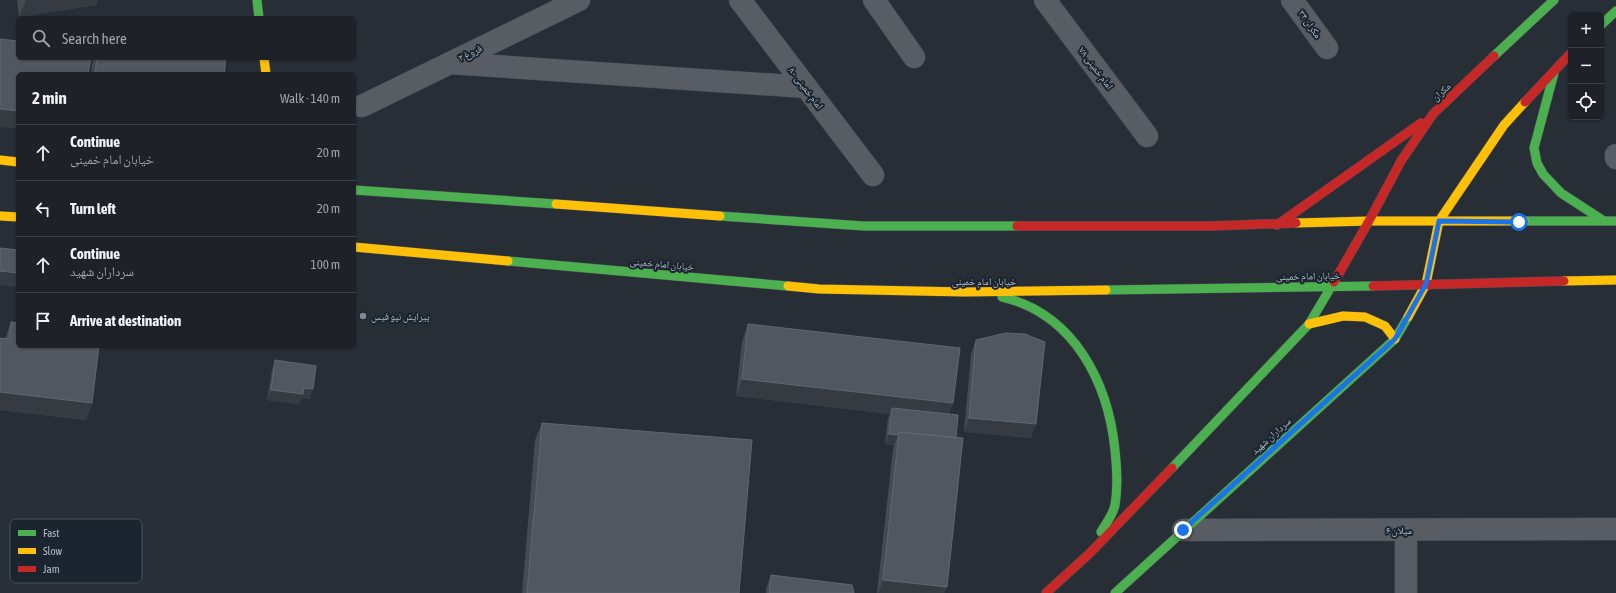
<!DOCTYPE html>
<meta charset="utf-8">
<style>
:root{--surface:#1e2228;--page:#2b2f34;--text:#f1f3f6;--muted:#a1a4a8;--line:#3c3f45}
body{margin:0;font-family:"Asap Condensed","Noto Naskh Arabic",sans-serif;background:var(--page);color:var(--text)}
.controls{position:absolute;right:12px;top:12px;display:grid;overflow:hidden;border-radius:6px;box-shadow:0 1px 3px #0004}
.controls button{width:36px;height:36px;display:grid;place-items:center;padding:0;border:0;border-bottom:1px solid var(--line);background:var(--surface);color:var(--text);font:20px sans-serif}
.stop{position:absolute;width:12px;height:12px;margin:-9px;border:3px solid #1a73e8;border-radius:50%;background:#fff}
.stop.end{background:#1a73e8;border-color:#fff;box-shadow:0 1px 4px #0008}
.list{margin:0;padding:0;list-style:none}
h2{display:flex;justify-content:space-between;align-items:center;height:52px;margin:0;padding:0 16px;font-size:17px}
h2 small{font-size:13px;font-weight:400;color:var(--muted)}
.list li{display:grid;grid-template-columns:26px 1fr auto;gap:12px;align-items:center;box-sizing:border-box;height:56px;padding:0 16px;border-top:1px solid var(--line)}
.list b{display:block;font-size:15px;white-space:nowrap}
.list p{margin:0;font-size:13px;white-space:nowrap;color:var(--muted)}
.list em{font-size:13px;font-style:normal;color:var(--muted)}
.icon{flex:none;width:22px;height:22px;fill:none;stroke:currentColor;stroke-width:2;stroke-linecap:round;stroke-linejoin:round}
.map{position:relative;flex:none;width:1616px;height:593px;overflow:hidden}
.search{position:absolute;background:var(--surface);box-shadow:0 1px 3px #0004;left:16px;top:16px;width:340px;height:44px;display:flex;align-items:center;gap:10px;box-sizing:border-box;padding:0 14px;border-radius:6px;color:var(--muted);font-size:15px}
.panel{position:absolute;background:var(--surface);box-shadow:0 1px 3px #0004;left:16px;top:72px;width:340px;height:276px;border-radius:6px}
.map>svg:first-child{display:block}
</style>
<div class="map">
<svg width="1616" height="593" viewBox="0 0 1616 593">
<rect width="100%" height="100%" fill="#282e35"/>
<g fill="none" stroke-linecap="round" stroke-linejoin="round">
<defs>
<path id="street" d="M740,0L873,175
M874,0L914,57
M1045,0L1147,136
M1292,0L1327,48
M450,63L806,87
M362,106L579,0
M1616,155V158
M1183,530L1616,529
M1406,530V593"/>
<path id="fast" d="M257,0L259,18
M1601,25L1616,11
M1494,56L1554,0
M1554,73L1534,148L1537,163L1543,174L1561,193L1604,221
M354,190L556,204
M720,216L864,226H1017
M1524,221H1616
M508,261L788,286
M1106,290L1373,286
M1002,297C1074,314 1108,382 1115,450C1117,468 1118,487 1115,505C1113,515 1106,523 1101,532
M1172,468L1309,324L1334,282
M1115,593L1395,339L1408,317"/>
<path id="slow" d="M264,58L266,74
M0,160L18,162
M556,204L720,216
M0,216L18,217
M1296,223L1369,221H1524
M354,247L508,261
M1564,281L1616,280
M788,286L819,289L965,292L1106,290
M1408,317L1426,284L1439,221L1504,125L1525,102
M1309,324L1343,316L1365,317L1385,326L1395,339"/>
<path id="jam" d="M1525,102L1571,53
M1277,225L1421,123
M1017,226H1211L1296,223
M1334,282L1369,221L1401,161L1433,114L1494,56
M1373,286L1564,281
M1046,593L1090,553L1172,468"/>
</defs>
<use href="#street" stroke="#464a50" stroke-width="23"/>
<use href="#fast" stroke="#464a50" stroke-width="10"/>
<use href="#slow" stroke="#464a50" stroke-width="10"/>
<use href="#jam" stroke="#464a50" stroke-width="10"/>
<use href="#street" stroke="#585c63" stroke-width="22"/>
<use href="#fast" stroke="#4caf50" stroke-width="9"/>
<use href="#slow" stroke="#ffc107" stroke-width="9"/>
<use href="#jam" stroke="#c62828" stroke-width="9"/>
</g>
<path fill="#454b52" d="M17,0H98L96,5L19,17Z
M93,58H226L224,74H91Z
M11,322L92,403L86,420L0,410V338L5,339Z
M748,324L953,403L949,414L956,438L947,587L944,593H877L893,449L894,445L885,444L888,418L890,414L736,396L742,342Z
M976,340L1031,438L964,432L971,354Z
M275,360L310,399L302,398L299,404L267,400L272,370Z
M542,423L739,593H522L535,440Z
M771,575L854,593H766V589Z"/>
<path fill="#353b41" d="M26,0H98L96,5L19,17Z
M0,109L18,111V129L0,127Z
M0,271L18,273V287L0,285Z
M742,379L953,403L947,420L892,408L890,414L736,396Z
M304,388L313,389L310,399L302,398L299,404L267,400L271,390Z
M0,392L92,403L86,420L0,410Z
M969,418L1036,424L1031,438L964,432Z
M889,434L898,435L894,445L885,444Z
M883,580L947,587L944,593H878Z"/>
<path fill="#51575e" stroke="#60676f" d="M0,39L18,41V58H91L88,74H18V111L0,109Z
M97,58H226L224,74H95Z
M0,248L18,250V273L0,271Z
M11,322L18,323V346H99L92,403L0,392V338L9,339Z
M748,324L960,348L953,403L742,379Z
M1006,333L1025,334L1045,342L1036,424L969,418L976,340Z
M275,360L316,366L313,389L304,388L303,394L271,390Z
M892,408L958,415L956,438L899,432L898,435L889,434Z
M542,423L752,440L739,593H527Z
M899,432L963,438L947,587L883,580Z
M771,575L852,585L854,593H769Z"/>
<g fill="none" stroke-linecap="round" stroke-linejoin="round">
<path stroke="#1a73e8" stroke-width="5" d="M1183,530L1395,339L1426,284L1439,221L1519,222"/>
</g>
<circle fill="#818a94" stroke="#1b2530" stroke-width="1.5" cx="363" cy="316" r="4"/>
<g text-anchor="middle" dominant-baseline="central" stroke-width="4" stroke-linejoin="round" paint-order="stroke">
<g font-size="10" fill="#b1bbc7" stroke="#1b2530">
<text transform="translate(1310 24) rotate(55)">مکران ۳۴</text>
<text transform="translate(470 53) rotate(-26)">فروغ ۲</text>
<text transform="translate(1096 68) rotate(53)">امام خمینی ۷۸</text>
<text transform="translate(806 88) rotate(53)">امام خمینی ۸۰</text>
<text transform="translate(1441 92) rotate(-43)">مکران</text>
<text transform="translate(662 264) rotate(5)">خیابان امام خمینی</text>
<text transform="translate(1308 276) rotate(-1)">خیابان امام خمینی</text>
<text x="984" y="281">خیابان امام خمینی</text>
<text transform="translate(1271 436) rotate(-42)">سرداران شهید</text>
<text x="1399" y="530">میلان ۶</text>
</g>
<g font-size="10" fill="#b1bbc7" stroke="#1b2530" text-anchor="start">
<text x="371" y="316">پیرایش نیو فیس</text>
</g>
</g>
<rect x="10" y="519" width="132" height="64" rx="6" fill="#1b2530" stroke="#48525d" stroke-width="1"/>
<rect x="18" y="530" width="18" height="6" fill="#4caf50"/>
<rect x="18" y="548" width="18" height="6" fill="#ffc107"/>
<rect x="18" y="566" width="18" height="6" fill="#c62828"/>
<g font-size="11" fill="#b1bbc7">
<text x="43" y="537">Fast</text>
<text x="43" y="555">Slow</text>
<text x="43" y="573">Jam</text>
</g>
</svg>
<div class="controls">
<button>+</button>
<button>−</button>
<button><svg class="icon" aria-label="locate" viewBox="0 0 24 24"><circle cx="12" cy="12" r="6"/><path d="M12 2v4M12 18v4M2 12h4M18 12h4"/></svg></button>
</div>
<div class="stop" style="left:1519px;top:222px"></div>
<div class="stop end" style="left:1183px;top:530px"></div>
<div class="search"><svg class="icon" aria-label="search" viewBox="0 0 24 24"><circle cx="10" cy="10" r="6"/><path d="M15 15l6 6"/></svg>Search here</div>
<section class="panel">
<h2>2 min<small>Walk · 140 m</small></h2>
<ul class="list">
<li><svg class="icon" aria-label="ahead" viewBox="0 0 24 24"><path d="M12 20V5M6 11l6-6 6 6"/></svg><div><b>Continue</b><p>خیابان امام خمینی</p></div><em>20 m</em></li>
<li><svg class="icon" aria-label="left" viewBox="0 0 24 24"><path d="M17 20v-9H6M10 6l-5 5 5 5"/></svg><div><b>Turn left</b></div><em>20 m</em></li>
<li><svg class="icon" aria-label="ahead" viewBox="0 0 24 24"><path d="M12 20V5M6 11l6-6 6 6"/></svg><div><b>Continue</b><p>سرداران شهید</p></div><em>100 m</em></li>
<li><svg class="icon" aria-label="arrive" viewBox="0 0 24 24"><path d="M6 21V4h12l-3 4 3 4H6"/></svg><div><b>Arrive at destination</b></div></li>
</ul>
</section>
</div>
